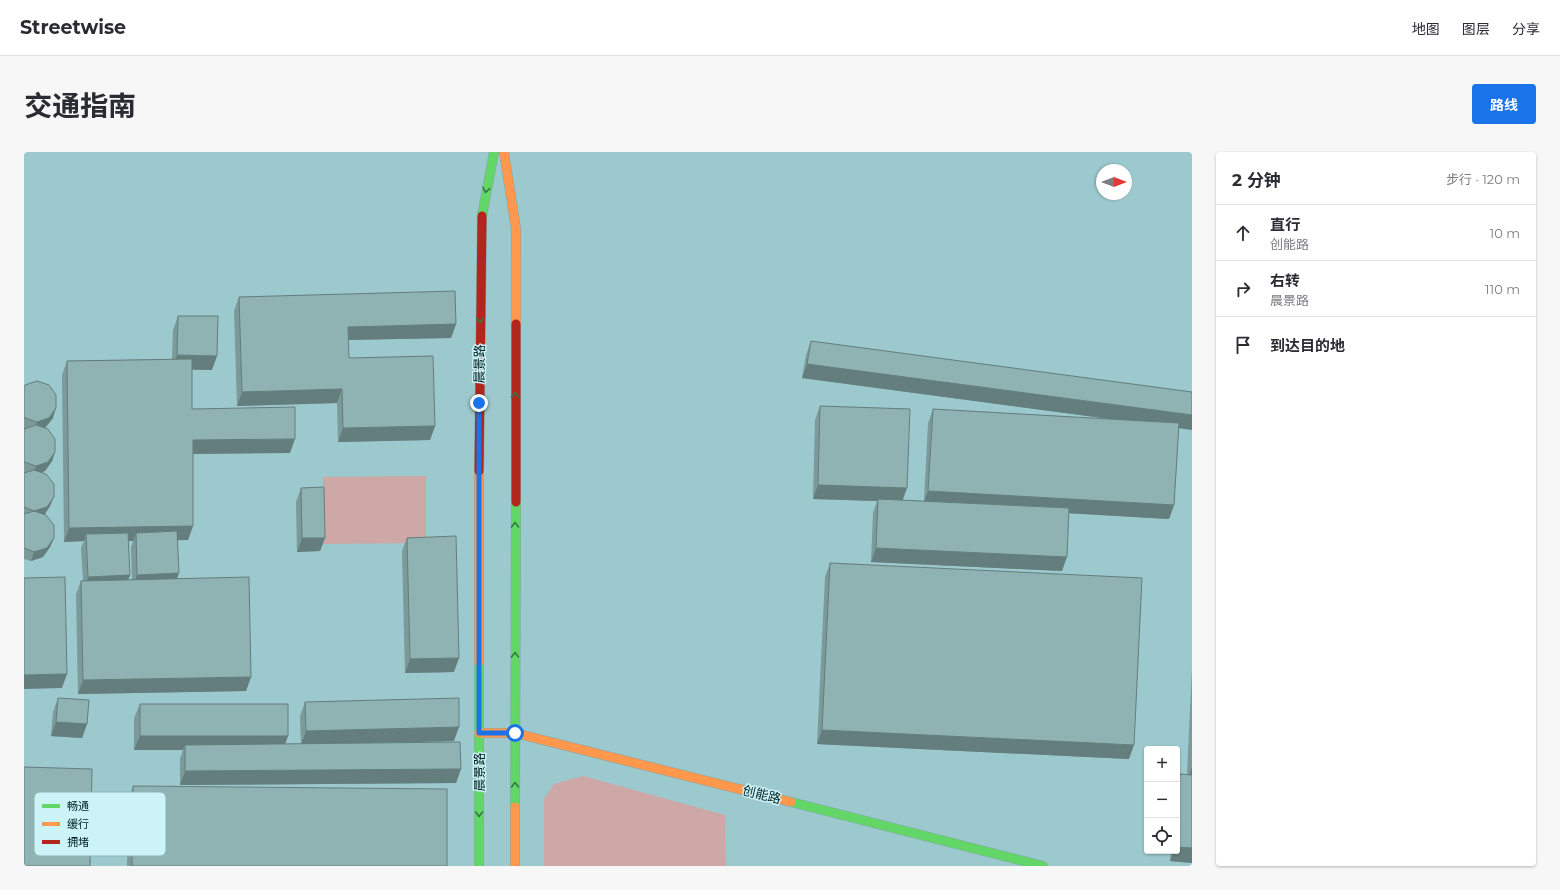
<!DOCTYPE html>
<html lang="zh">
<meta charset="utf-8">
<style>
:root{--surface:#fff;--page:#f7f7f7;--text:#2b2b33;--muted:#7c7c81;--line:#e1e1e2;--accent:#1a73e8}
body{margin:0;font-family:Montserrat,"Noto Sans SC",sans-serif;background:var(--page);color:var(--text)}
.controls{position:absolute;right:12px;bottom:12px;display:grid;overflow:hidden;border-radius:4px;box-shadow:0 1px 3px #0004}
.controls button{width:36px;height:36px;display:grid;place-items:center;padding:0;border:0;border-bottom:1px solid var(--line);background:var(--surface);color:var(--text);font:20px sans-serif}
.compass{position:absolute;left:1072px;top:12px;width:36px;height:36px;border-radius:50%;background:var(--surface);box-shadow:0 1px 3px #0004;rotate:90deg}
.stop{position:absolute;width:12px;height:12px;margin:-9px;border:3px solid #1a73e8;border-radius:50%;background:#fff}
.stop.end{background:#1a73e8;border-color:#fff;box-shadow:0 1px 4px #0008}
.list{margin:0;padding:0;list-style:none}
h2{display:flex;justify-content:space-between;align-items:center;height:52px;margin:0;padding:0 16px;font-size:17px}
h2 small{font-size:13px;font-weight:400;color:var(--muted)}
.list li{display:grid;grid-template-columns:26px 1fr auto;gap:12px;align-items:center;box-sizing:border-box;height:56px;padding:0 16px;border-top:1px solid var(--line)}
.list b{display:block;font-size:15px;white-space:nowrap}
.list p{margin:0;font-size:13px;white-space:nowrap;color:var(--muted)}
.list em{font-size:13px;font-style:normal;color:var(--muted)}
.icon{flex:none;width:22px;height:22px;fill:none;stroke:currentColor;stroke-width:2;stroke-linecap:round;stroke-linejoin:round}
.map{position:relative;flex:none;width:1168px;height:714px;overflow:hidden;border-radius:4px}
header{display:flex;align-items:center;gap:24px;box-sizing:border-box;height:56px;padding:0 20px;background:var(--surface);border-bottom:1px solid var(--line)}
header strong{font-size:19px}
nav{display:flex;gap:22px;margin-inline-start:auto;font-size:14px}
.intro{display:flex;align-items:center;justify-content:space-between;box-sizing:border-box;height:96px;padding:0 24px}
h1{margin:0;font-size:28px}
.button{padding:10px 18px;border-radius:4px;background:var(--accent);color:#fff;font-size:14px;font-weight:700}
main{display:flex;gap:24px;padding:0 24px}
aside{flex:1;background:var(--surface);border-radius:4px;box-shadow:0 1px 3px #0004}
.map>svg:first-child{display:block}
</style>
<header>
<strong>Streetwise</strong>
<nav><a>地图</a><a>图层</a><a>分享</a></nav>
</header>
<div class="intro"><h1>交通指南</h1><a class="button">路线</a></div>
<main>
<div class="map">
<svg width="1168" height="714" viewBox="0 0 1168 714">
<rect width="100%" height="100%" fill="#9cc9cd"/>
<path fill="#cea7a7" d="M402,324V391L300,392L299,325Z
M559,624L701,663L702,714H520V647L530,632Z"/>
<g fill="none" stroke-linecap="round" stroke-linejoin="round">
<defs>
<path id="fast" d="M458,64L470,0
M455,510V714
M767,650L1019,714
M491,655L492,350"/>
<path id="slow" d="M480,0L492,77V172
M455,319V510
M455,581H491L767,650
M491,714V655"/>
<path id="jam" d="M455,319L458,64
M492,350V172"/>
</defs>
<use href="#fast" stroke="#81a6a8" stroke-width="10"/>
<use href="#slow" stroke="#81a6a8" stroke-width="10"/>
<use href="#jam" stroke="#81a6a8" stroke-width="10"/>
<use href="#fast" stroke="#63d668" stroke-width="9"/>
<use href="#slow" stroke="#ff974d" stroke-width="9"/>
<use href="#jam" stroke="#b3261e" stroke-width="9"/>
</g>
<path fill="#7b9a99" fill-rule="evenodd" d="M215,145L432,172L427,186L324,188L325,206L411,274L406,288L314,290L313,251L213,254L210,159Z
M154,164L188,218H168V257L266,301L169,302V374L164,388H154L153,426L227,525L222,539L54,542L52,442L57,429L59,428L57,396L60,389L40,390L38,223L43,209L148,207L149,178ZM104,389H109L107,395L108,427L104,428L106,423Z
M787,189L1155,276L1150,353L1145,367L1045,361L1038,419L847,410L849,361L853,349L789,347L791,268L796,254L879,348L900,349L904,271L909,257L1087,267L778,226L782,203Z
M0,234L29,266L21,276L31,300L28,309L21,319L18,320L26,354L21,362L30,386L26,395L19,405L7,409L0,407V321H1H0Z
M277,336L301,386L296,399L273,400L272,350Z
M383,386L430,520L381,521L378,399Z
M806,411L1105,607L793,592L801,425Z
M1168,515V711L1146,709L1147,699H1153V631L1156,622H1163Z
M34,546L63,572L58,586L27,584L29,560Z
M281,550L430,589L356,591L437,617L432,631L156,633V607L159,598H110V566L116,552L264,584L261,592H277L276,564Z
M109,634L423,714H103L104,648Z"/>
<path fill="#647d7d" d="M432,172L427,186L319,188L324,175Z
M153,203L193,204L188,218L148,217Z
M783,212L1168,263V278L778,226Z
M318,237L313,251L213,254L218,240Z
M32,256L29,266L21,276L10,280L13,270Z
M411,274L406,288L314,290L319,276Z
M271,287L266,301L164,302L169,288Z
M31,300L28,309L21,319L9,324L12,314Z
M794,333L883,336L878,350L854,347L853,349L789,347Z
M904,339L1150,353L1145,367L899,353Z
M30,345L26,354L19,365L10,359Z
M169,374L164,388L112,389V381L109,389H62V382L60,389L40,390L45,376Z
M30,386L26,395L19,405L7,409L10,400Z
M278,386H301L296,399L273,400Z
M852,396L1043,405L1038,419L847,410Z
M155,421L150,435L108,437L113,423Z
M106,423L101,437L59,439L64,425Z
M435,506L430,520L381,521L386,507Z
M43,522L38,536L0,537V523Z
M227,525L222,539L54,542L59,528Z
M32,570L63,572L58,586L27,584Z
M435,575L430,589L277,593L282,579Z
M798,578L1110,593L1105,607L793,592Z
M116,584H264L259,598L161,593L159,598H110Z
M1168,615V628H1163Z
M437,617L432,631L156,633L161,619Z
M1153,695L1168,696V711L1146,709L1150,699H1153Z"/>
<path fill="#8fb3b2" stroke="#647d7d" d="M431,139L432,172L324,175L325,206L409,204L411,274L319,276L318,237L218,240L215,145Z
M154,164H194L193,204L153,203Z
M787,189L1168,240V263L783,212Z
M168,207V257L271,255V287L169,288V374L45,376L43,209Z
M13,229L25,233L32,243V256L25,266L13,270L1,266L0,265V234L1,233Z
M796,254L886,257L883,336L794,333Z
M909,257L1155,271L1150,353L904,339Z
M12,273L24,277L31,287V300L24,310L12,314L0,310V277Z
M10,318L22,322L30,332V345L23,355L10,359L22,363L30,373V386L23,396L10,400L0,396V362L10,359L0,355V321Z
M300,335L301,386H278L277,336Z
M854,347L1045,356L1043,405L852,396Z
M153,379L155,421L113,423L112,381Z
M104,381L106,423L64,425L62,382Z
M432,384L435,506L386,507L383,386Z
M806,411L1118,426L1110,593L798,578Z
M41,425L43,522L0,523V426Z
M225,425L227,525L59,528L57,429Z
M34,546L65,548L63,572L32,570Z
M435,546V575L282,579L281,550Z
M116,552H264V584H116Z
M436,590L437,617L161,619V593Z
M0,615L68,617L66,714H0Z
M1156,622L1168,623V696L1153,695V671Z
M109,634L423,637V714H108Z"/>
<defs><path id="oneway-chevron" d="M-2-3.5L2.5 0L-2 3.5" fill="none" stroke-width="1.6" stroke-linecap="round" stroke-linejoin="round"/></defs>
<g stroke="#327a45">
<use href="#oneway-chevron" transform="translate(462 38) rotate(101)"/>
<use href="#oneway-chevron" transform="translate(456 168) rotate(91)"/>
<use href="#oneway-chevron" transform="translate(491 243) rotate(-90)"/>
<use href="#oneway-chevron" transform="translate(491 373) rotate(-90)"/>
<use href="#oneway-chevron" transform="translate(491 503) rotate(-90)"/>
<use href="#oneway-chevron" transform="translate(491 633) rotate(-90)"/>
<use href="#oneway-chevron" transform="translate(455 662) rotate(90)"/>
</g>
<g fill="none" stroke-linecap="round" stroke-linejoin="round">
<path stroke="#1a73e8" stroke-width="5" d="M455,251V581H491"/>
</g>
<g text-anchor="middle" dominant-baseline="central" stroke-width="3" stroke-linejoin="round" paint-order="stroke">
<g font-size="13" fill="#001f22" stroke="#ccf3f7">
<text transform="translate(455 212) rotate(-89)">晨景路</text>
<text transform="translate(455 620) rotate(-90)">晨景路</text>
<text transform="translate(738 642) rotate(14)">创能路</text>
</g>
</g>
<rect x="10" y="640" width="132" height="64" rx="6" fill="#ccf3f7" stroke="#8fb3b7" stroke-width="1"/>
<rect x="18" y="652" width="18" height="4" fill="#63d668"/>
<rect x="18" y="670" width="18" height="4" fill="#ff974d"/>
<rect x="18" y="688" width="18" height="4" fill="#b3261e"/>
<g font-size="11" fill="#001f22">
<text x="43" y="658">畅通</text>
<text x="43" y="676">缓行</text>
<text x="43" y="694">拥堵</text>
</g>
</svg>
<div class="controls">
<button>+</button>
<button>−</button>
<button><svg class="icon" aria-label="locate" viewBox="0 0 24 24"><circle cx="12" cy="12" r="6"/><path d="M12 2v4M12 18v4M2 12h4M18 12h4"/></svg></button>
</div>
<svg class="compass" viewBox="-18 -18 36 36"><path d="M0-13l5 13h-10z" fill="#e53935"/><path d="M0 13l5-13h-10z" fill="#7c7c81"/></svg>
<div class="stop" style="left:491px;top:581px"></div>
<div class="stop end" style="left:455px;top:251px"></div>
</div>
<aside>
<h2>2 分钟<small>步行 · 120 m</small></h2>
<ul class="list">
<li><svg class="icon" aria-label="ahead" viewBox="0 0 24 24"><path d="M12 20V5M6 11l6-6 6 6"/></svg><div><b>直行</b><p>创能路</p></div><em>10 m</em></li>
<li><svg class="icon" aria-label="right" viewBox="0 0 24 24"><path d="M7 20v-9h11M14 6l5 5-5 5"/></svg><div><b>右转</b><p>晨景路</p></div><em>110 m</em></li>
<li><svg class="icon" aria-label="arrive" viewBox="0 0 24 24"><path d="M6 21V4h12l-3 4 3 4H6"/></svg><div><b>到达目的地</b></div></li>
</ul>
</aside>
</main>
